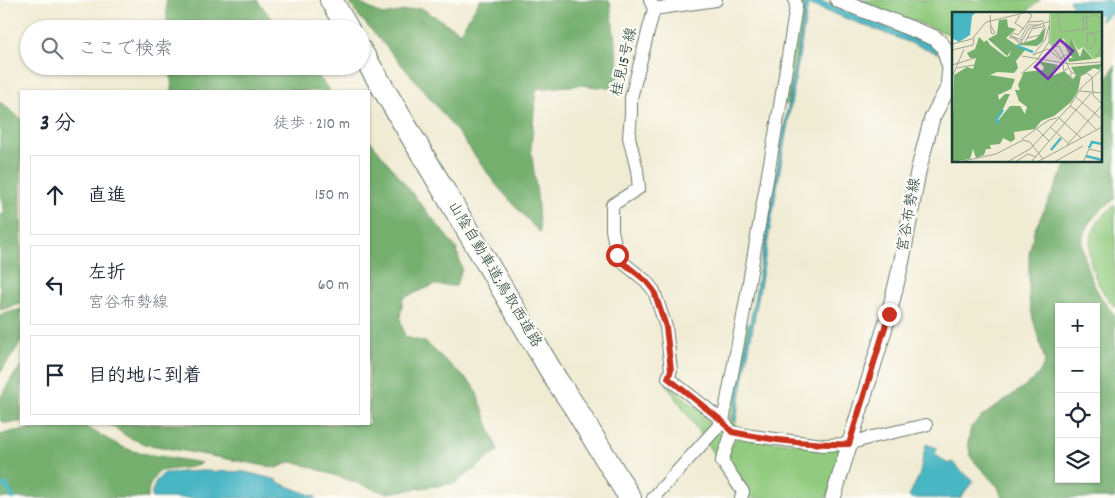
<!DOCTYPE html>
<html lang="ja">
<meta charset="utf-8">
<style>
:root{--surface:#fff;--page:#f2f2f3;--text:#1f2937;--muted:#747a83;--line:#e0e1e3}
body{margin:0;font-family:Dekko,"Klee One",sans-serif;background:var(--page);color:var(--text)}
.controls{position:absolute;right:15px;bottom:15px;display:grid;overflow:hidden;border-radius:0px;box-shadow:0 1px 4px #0004}
.controls button{width:45px;height:45px;display:grid;place-items:center;padding:0;border:0;border-bottom:1px solid var(--line);background:var(--surface);color:var(--text);font:25px sans-serif}
.stop{position:absolute;width:15px;height:15px;margin:-11px;border:4px solid #c8321e;border-radius:50%;background:#fff}
.stop.end{background:#c8321e;border-color:#fff;box-shadow:0 1px 5px #0008}
.list{margin:0;padding:0;list-style:none}
h2{display:flex;justify-content:space-between;align-items:center;height:65px;margin:0;padding:0 20px;font-size:21px}
h2 small{font-size:16px;font-weight:400;color:var(--muted)}
.list li{display:grid;grid-template-columns:32px 1fr auto;gap:15px;align-items:center;box-sizing:border-box;height:80px;margin:0 10px 10px;padding:0 10px;border:1px solid var(--line);border-radius:0px}
.list b{display:block;font-size:19px;white-space:nowrap}
.list p{margin:0;font-size:16px;white-space:nowrap;color:var(--muted)}
.list em{font-size:16px;font-style:normal;color:var(--muted)}
.icon{flex:none;width:28px;height:28px;fill:none;stroke:currentColor;stroke-width:2;stroke-linecap:round;stroke-linejoin:round}
.map{position:relative;flex:none;width:1115px;height:498px;overflow:hidden}
.search{position:absolute;background:var(--surface);box-shadow:0 1px 4px #0004;left:20px;top:20px;width:350px;height:55px;display:flex;align-items:center;gap:12px;box-sizing:border-box;padding:0 18px;border-radius:28px;color:var(--muted);font-size:19px}
.panel{position:absolute;background:var(--surface);box-shadow:0 1px 4px #0004;left:20px;top:90px;width:350px;height:335px;border-radius:0px}
.map>svg:first-child{display:block}
</style>
<div class="map">
<svg width="1115" height="498" viewBox="0 0 1115 498">
<rect width="100%" height="100%" fill="#fdfcf7"/>
<filter id="ink" filterUnits="userSpaceOnUse"><feTurbulence type="fractalNoise" baseFrequency=".02" numOctaves="2"/><feDisplacementMap in="SourceGraphic" scale="10" xChannelSelector="R" yChannelSelector="G"/><feConvolveMatrix kernelMatrix="1 2 1 2 8 2 1 2 1" color-interpolation-filters="sRGB"/></filter>
<filter id="wash" filterUnits="userSpaceOnUse"><feTurbulence type="fractalNoise" baseFrequency=".0096" numOctaves="4" result="noise"/><feDisplacementMap in="SourceGraphic" scale="20" xChannelSelector="R" yChannelSelector="G"/><feGaussianBlur stdDeviation="1.12" result="paint"/><feColorMatrix in="noise" values="0 0 0 0 0 0 0 0 0 0 0 0 0 0 0 0 0 1.4 0 .05"/><feComposite in="paint" operator="in"/></filter>
<g filter="url(#wash)">
<rect width="100%" height="100%" fill="#f0ebd3"/>
<path fill="#92cb7f" stroke="#58845a" d="M855,0H1040L1024,14H954V36Z
M805,1L803,14L787,104H783L801,2Z
M1115,205V307C1096,286 1080,253 1096,225C1100,217 1108,211 1115,205Z
M744,323L749,324L733,421L736,422L735,428L729,421Z
M666,383L725,430L726,433L719,462Z
M735,438L841,448L827,498H743L727,459Z"/>
<path fill="#75af6e" stroke="#4a7651" fill-rule="evenodd" d="M166,0H257L280,29H167Z
M348,0H353L383,15L421,8L460,32L480,0H608L610,2L619,72L616,89L580,85L536,89L531,149L537,195L540,233L497,186L463,139L421,87L359,16Z
M1115,65V199C1100,209 1085,223 1082,241C1082,245 1083,249 1084,253C1087,276 1099,298 1115,315V498H1002L998,487L971,458L968,443L971,427L981,417L1032,381C1038,375 1042,370 1045,361L1033,319L1029,298V254L1034,231L1061,175L1069,161H1101V90ZM1059,307H1096V479H1059Z
M170,66H310L330,91H172Z
M0,102L21,119V304L0,310V216L5,212L0,195Z
M369,139L456,248L462,269L456,286L434,285L403,298L400,318L405,337L425,342L474,386L498,451L456,483L386,493L299,463L290,462L277,468L145,444L128,437L109,424H369Z
M21,309V342L0,373V315Z
M21,366V422L5,423L0,420V398L11,379Z
M84,426L122,447L140,453L202,463L191,467L159,471C152,480 147,487 148,498H1L0,435L14,431Z"/>
<path fill="#49b6c4" stroke="#347a7c" d="M805,0H818L934,45L937,53L808,4L762,276L736,421H733L804,14Z
M1069,0H1109L1115,8V10L1101,21V14H1077Z
M926,444L937,448L935,454L948,464L952,462L973,481L960,498H910L909,496L919,476Z
M201,471L245,472L277,480V482L316,497V498H152V492L156,481L164,473Z"/>
<g fill="none" stroke-linecap="round" stroke-linejoin="round">
<path stroke="#49b6c4" stroke-width="4.5" d="M0,488L6,485L13,498"/>
</g>
</g>
<g filter="url(#ink)">
<g fill="none" stroke-linecap="round" stroke-linejoin="round">
<defs>
<path id="minor" d="M650,0L654,9L631,98V114L629,137L637,170L639,188L612,205V230L617,255L621,261L646,281L654,291L666,327L671,370L668,378L723,421L732,432L752,436L823,445L849,444L868,438L926,425
M654,9L716,0
M732,432L722,461L743,492L741,498
M653,498L723,421L742,322L780,106L796,6L795,0"/>
<path id="tertiary" d="M833,498L889,314L902,260L918,172L932,118L948,88L950,67L943,46L935,38L838,0"/>
<path id="motorway" d="M331,0L348,29
M361,51L557,381L574,406L630,498"/>
</defs>
<use href="#minor" stroke="#687a6c" stroke-width="14"/>
<use href="#tertiary" stroke="#687a6c" stroke-width="17"/>
<use href="#motorway" stroke="#687a6c" stroke-width="24"/>
<use href="#minor" stroke="#fff" stroke-width="12"/>
<use href="#tertiary" stroke="#fff" stroke-width="15"/>
<use href="#motorway" stroke="#fff" stroke-width="22"/>
</g>
</g>
<g fill="none" stroke-linecap="round" stroke-linejoin="round" filter="url(#ink)">
<path stroke="#c8321e" stroke-width="6" d="M617,255L621,261L646,281L654,291L666,327L671,370L668,378L722,421L732,432C770,440 810,445 849,444L889,314"/>
</g>
<g text-anchor="middle" dominant-baseline="central" stroke-width="4.5" stroke-linejoin="round" paint-order="stroke">
<g font-size="15" fill="#1f3d34" stroke="#fdfcf7">
<text transform="translate(625 62) rotate(-77)">桂見15号線</text>
<text transform="translate(910 215) rotate(-80)">宮谷布勢線</text>
<text transform="translate(494 275) rotate(59)">山陰自動車道;鳥取西道路</text>
</g>
</g>
<g transform="translate(952 12)">
<rect width="150" height="150" fill="#f0ebd3"/>
<path d="M99,0H150V44L142,47L131,35L126,38L119,26L118,34H114L112,26L102,35L98,31Z" fill="#92cb7f"/>
<path d="M55,7L56,15L64,17L54,26L64,33L84,27L94,15L91,29L85,34L65,33L73,38L64,49L66,56L62,61L45,60L38,63L63,67L59,77L46,83L47,88L53,82H58L45,110L58,94H68L73,102L75,95L67,89L63,78H68L66,73L72,60L91,58L92,55L86,49L106,53L100,64L112,59L121,67L124,63L119,55L150,52L147,58L142,56L129,64L126,79L119,90L102,104L89,109L83,117L62,120L63,127L59,130L51,126L48,132L38,133L39,137H34L32,143L24,146L21,137L18,147L0,150L2,63L15,55L21,57L24,46H18L15,41L23,37L27,25L32,30L35,28L38,33L54,45L57,44L59,39L55,44L36,27L45,22L47,8ZM119,26L128,45L131,36L141,47L117,50L116,46H121L116,41L110,27L117,35Z" fill="#75af6e"/>
<path d="M0,0H24L20,4L18,23L7,30L0,26Z" fill="#49b6c4"/>
<path fill="none" stroke="#49b6c4" stroke-width="2.5" d="M65,34L81,40M47,111L44,108L51,98M137,136L140,130L150,132M99,138L109,126M134,144L150,148"/>
<path fill="none" stroke="#9ca593" stroke-width="1" d="M98,0L97,30L101,35L107,34L119,60L128,64L135,61L140,65L141,83L150,92M106,0L108,20M131,0V19M76,1L80,3L76,10L92,9M38,3L39,19L40,22L43,21L39,14M68,3L63,11L72,17M131,6L143,3L150,6M98,11L93,28L81,43L96,37L108,47L115,42M109,20L135,17L134,0M134,22L150,19M136,23L134,34L139,37L144,27L140,21M59,24L72,32L80,17L93,14L90,11M69,26L76,13H87M75,26L88,23L92,15M59,27L58,24L61,21L66,23L76,10M71,28L59,24L68,32L69,30L74,22L77,16H78L98,9M0,32L20,27L34,10L76,0M150,35L144,44L150,41M0,38L21,33L22,26M98,39L101,36L110,47L112,59L116,56M70,44L118,52L150,50M0,53L23,46M5,56L22,53M69,62L85,48L97,30M0,65L12,37M109,76L118,69L119,61M128,79L150,81M139,81L124,98L145,118M124,85L148,106M106,105L129,126M98,115L116,131M85,117L97,129M70,127L97,108L105,106M115,133L150,93M7,150L44,142L71,128L78,130L91,147M55,150L78,137L118,94M63,150L76,142L84,145M79,150L124,98L118,94L129,76L150,57M85,150L150,115M102,150L131,134M131,150L137,137L150,140"/>
<path fill="#7b2cbf" fill-opacity="0.15" stroke="#7b2cbf" stroke-width="2.5" d="M108,28L121,39L96,67L83,55Z"/>
<rect width="150" height="150" fill="none" stroke="#1f3d34" stroke-width="2.5"/>
</g>
</svg>
<div class="controls">
<button>+</button>
<button>−</button>
<button><svg class="icon" aria-label="locate" viewBox="0 0 24 24"><circle cx="12" cy="12" r="6"/><path d="M12 2v4M12 18v4M2 12h4M18 12h4"/></svg></button>
<button><svg class="icon" aria-label="layers" viewBox="0 0 24 24"><path d="M12 4l9 5-9 5-9-5zM3 14l9 5 9-5"/></svg></button>
</div>
<div class="stop" style="left:617px;top:255px"></div>
<div class="stop end" style="left:889px;top:314px"></div>
<div class="search"><svg class="icon" aria-label="search" viewBox="0 0 24 24"><circle cx="10" cy="10" r="6"/><path d="M15 15l6 6"/></svg>ここで検索</div>
<section class="panel">
<h2>3 分<small>徒歩 · 210 m</small></h2>
<ul class="list">
<li><svg class="icon" aria-label="ahead" viewBox="0 0 24 24"><path d="M12 20V5M6 11l6-6 6 6"/></svg><div><b>直進</b></div><em>150 m</em></li>
<li><svg class="icon" aria-label="left" viewBox="0 0 24 24"><path d="M17 20v-9H6M10 6l-5 5 5 5"/></svg><div><b>左折</b><p>宮谷布勢線</p></div><em>60 m</em></li>
<li><svg class="icon" aria-label="arrive" viewBox="0 0 24 24"><path d="M6 21V4h12l-3 4 3 4H6"/></svg><div><b>目的地に到着</b></div></li>
</ul>
</section>
</div>
